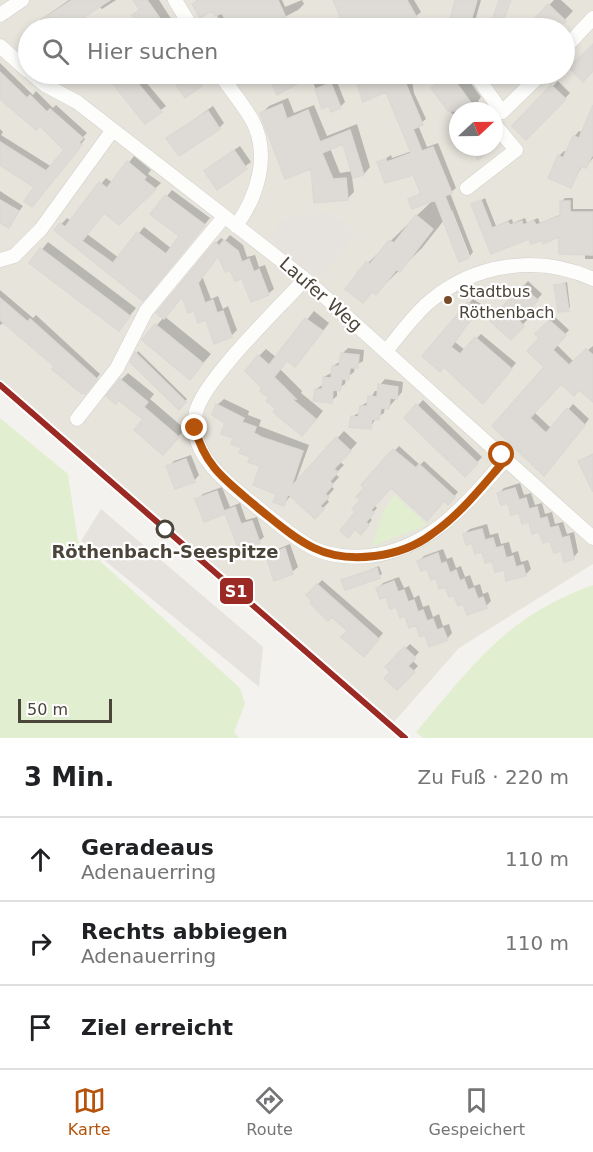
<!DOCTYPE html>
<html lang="de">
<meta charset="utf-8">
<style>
:root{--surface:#fff;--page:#f6f6f6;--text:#202124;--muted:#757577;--line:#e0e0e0;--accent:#b45309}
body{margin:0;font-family:"DejaVu Sans",sans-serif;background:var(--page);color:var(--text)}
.compass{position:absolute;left:449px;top:102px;width:54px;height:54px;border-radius:50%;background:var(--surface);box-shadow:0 3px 9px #0003;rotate:68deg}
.scale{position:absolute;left:18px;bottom:15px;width:94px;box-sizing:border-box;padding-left:6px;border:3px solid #4b4439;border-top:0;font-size:16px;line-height:21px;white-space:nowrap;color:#4b4439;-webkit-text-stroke:4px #fff;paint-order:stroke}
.stop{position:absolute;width:18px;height:18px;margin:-14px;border:4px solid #b45309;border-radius:50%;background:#fff}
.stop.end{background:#b45309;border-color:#fff;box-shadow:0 2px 6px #0008}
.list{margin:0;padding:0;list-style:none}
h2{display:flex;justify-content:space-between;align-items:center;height:78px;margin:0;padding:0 24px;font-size:26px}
h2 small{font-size:20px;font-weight:400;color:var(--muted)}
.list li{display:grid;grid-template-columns:39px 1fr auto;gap:18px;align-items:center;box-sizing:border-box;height:84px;padding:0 24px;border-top:2px solid var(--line)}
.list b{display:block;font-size:22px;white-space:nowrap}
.list p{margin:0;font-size:20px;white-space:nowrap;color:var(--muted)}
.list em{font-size:20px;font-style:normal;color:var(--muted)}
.icon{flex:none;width:33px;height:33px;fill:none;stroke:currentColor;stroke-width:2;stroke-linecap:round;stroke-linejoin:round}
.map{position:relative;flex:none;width:593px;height:738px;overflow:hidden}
.search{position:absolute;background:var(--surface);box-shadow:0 3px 9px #0003;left:18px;right:18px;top:18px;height:66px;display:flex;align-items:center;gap:15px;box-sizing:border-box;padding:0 21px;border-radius:33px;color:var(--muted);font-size:22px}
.sheet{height:330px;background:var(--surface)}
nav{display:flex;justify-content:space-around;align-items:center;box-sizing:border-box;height:84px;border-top:2px solid var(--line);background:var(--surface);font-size:16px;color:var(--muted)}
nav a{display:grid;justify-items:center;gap:3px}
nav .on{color:var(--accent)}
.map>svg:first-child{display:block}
</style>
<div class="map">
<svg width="593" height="738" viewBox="0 0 593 738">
<rect width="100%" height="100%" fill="#f4f2ee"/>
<path fill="#e7e4dc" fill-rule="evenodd" d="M0,0H593V564L459,648L394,722L60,436L0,381ZM28,28H564V74H28ZM458,111H494V147H458Z"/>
<path fill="#e1eecf" d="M0,418L68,474L78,541L240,688L245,704L234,732L239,738H0Z
M395,495L427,525L372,546L384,510Z
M593,585V738H423L416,732C474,664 505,617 593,585Z"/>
<path fill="#e6e3df" d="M331,213L356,233L320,278L270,238L284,218Z
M101,509L263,647L259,687L81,541Z"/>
<path fill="#0003" fill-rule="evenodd" d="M69,0H116L102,9L99,6L65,28H28V42L23,34L30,27Z
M135,0H159L177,28H143L134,15L141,9Z
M197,0H282L285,7L302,0L304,4L298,10L263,28H224L213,9L194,4Z
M334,0H414L421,12L415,17V23L407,28H346Z
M457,0H481L473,28H446Z
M554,0H561L573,11L557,28H528Z
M0,63L33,95L36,91L53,108L56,105L87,133L83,137L85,139L37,201L36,186L0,164V129L3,132L1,135L52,167L66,150L40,124L0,97Z
M107,74H139L166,106L145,122Z
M172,74H206L209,77L186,95Z
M239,74H252L242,79Z
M269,74H334L345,102L340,107L330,104L323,107L310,75L278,93Z
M355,74H411L414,93L426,119L418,125L427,147L438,143L456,188L450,193L473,252L470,256L452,210L422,248L376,293L347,288L368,263L434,199L410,200L422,192L414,173L379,163L391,155L392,158L412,151L387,90L362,91Z
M449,74H464L481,97L478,101L486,111H458V130L453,123L457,120L433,88Z
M504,74H515L510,79Z
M558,81L570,93L526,138L514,126Z
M288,98L294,113L314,105L327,136L357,124L370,167L364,174L352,177L354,192L347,199L312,167L262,113L269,106ZM344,142L353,171L340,173L330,148Z
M213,106L224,123L219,128L168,138Z
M593,113V158L586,167L583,165L570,186L559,156L564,151L567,152L574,137L579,131L583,133Z
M494,123L504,137L494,147Z
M240,146L251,162L217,187L211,166Z
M134,156L151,170L148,174L161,183L119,223L104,211L87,234L119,258L144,227L172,249L181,236L152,214L172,190L210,218L148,293L56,230L67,218L71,221L106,178L113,183Z
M0,191L23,206L8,226L0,221Z
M485,198L496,226L512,219L513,223L525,218L527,223L538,218L540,223L562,214V201L565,198H573V209H593V259H585V253L561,235L530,237L492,252L473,205Z
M230,235L243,245L247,257L255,255L259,267L265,265L274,289L268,294L251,300L243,277L236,279L231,268L225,270L219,254L202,276L211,299L218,296L223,309L228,306L237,330L231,336L215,342L206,318L199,321L195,309L189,312L183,295L164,316L211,354L190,378L144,340L164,317L158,313L216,243L221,238L225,241Z
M48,242L136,308L119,329L31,263Z
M528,281L542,294L523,315L528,319L516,332L492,321Z
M567,282L570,307L568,309L556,286Z
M0,290L33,318L36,315L100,374L90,387L56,366L5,322L0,325Z
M473,299L481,304L455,342L465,350L481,334L516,363L487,397L445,366L440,370L469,303Z
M314,311L329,323L302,358L288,360L280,369L302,391L301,393L323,411L310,427L279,409L271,398L259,356L266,349L277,358Z
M554,316L569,330L556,344L574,362L593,346V400L579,388L561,382L534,412L552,429L573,404L589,419L549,470L494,426L546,366L542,338L538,334Z
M348,348L364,350L363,361L355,366L354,372L346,378L345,384L337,389V396L331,401L316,389L324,384V377L333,372V366L341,361L342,354Z
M138,351L187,399L179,408L132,362Z
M128,373L154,394L150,399L185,429L170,446L145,419L121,380Z
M385,379L403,382L402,392L388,408L385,407L384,413L376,418L370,428L352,417L360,412L361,406L369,401L375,391H379L380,385Z
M224,399L249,411L248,415L261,420L259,426L309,445L295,484L344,431L357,443L340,462L344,465L335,474L339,477L331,486L334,489L326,498L329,502L315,516L291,495L284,504L262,465L235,438L217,405Z
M423,400L482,457L465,475L406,418Z
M399,446L420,465L424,461L458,492L448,503L444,500L391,486L374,505L377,508L369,517L372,520L361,533L357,512L366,488L363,485Z
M191,455L199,475L194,481L168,467L174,461Z
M520,483L524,495L531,493L535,505L542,503L545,514L552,512L555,524L563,522L567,534L574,532L578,552L573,558L499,493L504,488Z
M222,487L230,507L240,503L246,520L257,517L264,537L259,541L226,511L197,500L203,494Z
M487,524L490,535L498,533L501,544L509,542L512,553L518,551L521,562L528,560L531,569L525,575L505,568L464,534L470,529Z
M290,544L298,567L292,572L267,556L273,551Z
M443,549L447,559L452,557L456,568L461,566L465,577L470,575L474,586L480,584L483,594L488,592L491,601L486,606L464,602L419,561L424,556Z
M379,566L382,574L379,576L343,581Z
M399,577L404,588L409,586L414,598L419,595L423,607L429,605L433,617L439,614L443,626L449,624L452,633L447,639L426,633L378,588L383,583Z
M322,580L383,633L369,650L308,595Z
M410,644L419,652L412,660L418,666L397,688L392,672L387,667Z"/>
<path fill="#dedbd6" stroke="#dcd9d4" stroke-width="1.5" d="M72,0H110L77,22L81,28H29Z
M133,0H147L164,24L158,28H142L132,15L140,10Z
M199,0H278L286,18L267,28H235L233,25L229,27L222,13L215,16L212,11L200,18L192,4Z
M333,0H407L417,18L411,21V28H345Z
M455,0H477L469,28H448Z
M499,0H511L503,21L493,18Z
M548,4L566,21L558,28H526Z
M593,44V71L583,82L569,68Z
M0,72L27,98L30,95L47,112L50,109L83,138L79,143L82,145L32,207L24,201L34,187L0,165V142L46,171L64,150L40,126L36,130L0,99Z
M105,74H130L162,112L145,124Z
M169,74H194L202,86L185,98Z
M268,74H296L301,82L277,95Z
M354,74H405L408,82L406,84L423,125L413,129L422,151L433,147L452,193L445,196L469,258L459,262L435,200L412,209L408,199L421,194L413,175L385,183L377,162L386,159L387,162L411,153L386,92L363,102Z
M450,74L474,107L468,111H448L431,88Z
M331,83L341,108L331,112L329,106L322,109L315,89Z
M551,85L566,99L526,140L512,126Z
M282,104L287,119L308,110L320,142L350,130L364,175L353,178L343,144L322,153L333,179L346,178L348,200L314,203L311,169L285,179L260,113Z
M593,105V154L586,168L581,166L571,188L548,178L558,155L563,158L573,136L579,138Z
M208,111L220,129L179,156L166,138Z
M469,147H496L478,160Z
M234,150L247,169L217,190L204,171Z
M127,161L146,177L144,180L156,189L119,225L104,213L82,241L113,263L137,232L166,254L179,236L150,214L165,195L205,225L143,301L54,230L60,223L65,227L99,182L107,188Z
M0,200L19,211L9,228L0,223Z
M481,200L492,228L508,222L510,225L522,221L523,225L534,221L536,225L560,216V201H570V212H593V255L559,254V237L543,244L542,240L531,244L529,239L491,254L471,204Z
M416,215L433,229L400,272L397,269L376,295L372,292L363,303L345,289L366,262L370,264L389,240L394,243Z
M224,240L238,251L242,262L249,259L254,272L259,269L269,295L251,302L242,279L235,281L230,270L225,272L218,256L198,283L205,303L213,300L217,313L223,311L232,337L214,344L206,320L198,323L194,311L188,313L182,297L164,319L156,313L215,242L219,246Z
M40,248L130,316L119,331L29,263Z
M565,284L569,311L558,312L554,285Z
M521,286L538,300L519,321L524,326L511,340L490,321Z
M0,298L28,322L30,319L97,379L85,394L81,393L52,369L54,366L0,320Z
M468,302L478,310L451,347L460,354L475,337L512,369L483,404L444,367L440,372L422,356Z
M305,318L323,331L295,367L287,361L274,377L296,399H292L316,419L302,436L273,412L276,409L266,401L269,398L260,391L262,388L245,371L258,355L269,365Z
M549,320L566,335L553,350L569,365L586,349L593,355V402L579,390L574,396L561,384L530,418L546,433L567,408L585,425L544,476L492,426L544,367L527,351L539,338L535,334Z
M155,324L203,363L190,380L142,340Z
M135,352L186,402L179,410L130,362Z
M341,353L359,355L358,368H350L349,380L342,379L340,391L333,390L332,403L313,401L315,389H322L323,377L331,378L332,366H339Z
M120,379L148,402L144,407L179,437L163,455L134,430L143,419L118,400L116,404L106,396Z
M378,384L398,387L397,399L390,398L389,409L381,408L379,420L372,419L371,429L349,427L351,416L358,417L360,406H367L368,396L377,397Z
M216,404L244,418L242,422L256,427L254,433L261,437L303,451L291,487L336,437L351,451L334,469L338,472L330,481L333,485L325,494L329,497L320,506L324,509L315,519L288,494L284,506L273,502L276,494L253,485L260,466L248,462L250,457L239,453L241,448L231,444L233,438L221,434L225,423L212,415Z
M416,404L478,463L465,477L404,418Z
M393,449L416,468L419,464L455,497L448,505L444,501L427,521L391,488L371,510L374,513L366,522L369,525L361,535L355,529L348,538L340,531L355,512L352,509L360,500L356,497L364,488L361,485Z
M593,454V492L578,461Z
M186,459L195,482L175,489L166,466Z
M515,488L519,500L526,498L529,509L537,507L540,519L547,517L550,528L558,526L562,538L569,536L574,559L564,562L561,551L554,553L550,541L543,543L539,532L532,534L529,522L522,524L519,513L511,515L508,503L501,505L497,493Z
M217,491L225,514L204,522L195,499Z
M235,507L241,524L252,521L260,543L239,550L224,511Z
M482,529L485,540L493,538L496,548L503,546L506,558L513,556L516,567L523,565L526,576L506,581L504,570L495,572L492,561L485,563L482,552L475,554L472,543L466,545L463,534Z
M285,548L293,574L274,581L266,556Z
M438,553L441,564L446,562L450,573L456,570L460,581L464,579L468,590L474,588L478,599L483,597L487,608L467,615L463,604L458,606L454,596L449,597L445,587L439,589L436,578L431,580L427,569L421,571L417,561Z
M377,568L380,578L345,590L341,580Z
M394,581L398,592L404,590L408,602L414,600L418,612L423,610L427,621L433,619L437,630L443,628L448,640L429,647L425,635L420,637L416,625L409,628L405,616L400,618L396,607L390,609L386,597L380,599L376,588Z
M317,584L379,639L364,657L341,637L347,631L332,617L328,621L310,603L312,601L306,595Z
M404,647L416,658L408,666L415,672L397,690L384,678L390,672L385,667Z"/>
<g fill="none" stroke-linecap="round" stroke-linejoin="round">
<defs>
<path id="minor" d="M175,0L192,28
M0,15L22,0
M0,46L28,71
M564,49L593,18
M32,74L45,85L77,102L305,279L593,538
M220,74C230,89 243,104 252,120C271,155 257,197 236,226
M475,74L502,112L541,74
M467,188L516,150L494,124
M0,260L14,256L41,229L112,131
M305,279C280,307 204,379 196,412C186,458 234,487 263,512C280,525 296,540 315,549C331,556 352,558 369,556C431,549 467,503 506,459
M387,350C400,334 413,316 429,302C475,263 539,254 593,279
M77,419L117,368L146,311L224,217"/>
</defs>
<use href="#minor" stroke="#d2d0cb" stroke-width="15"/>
<use href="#minor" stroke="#fdfdfc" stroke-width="14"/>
<defs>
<path id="rail-1" d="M0,385L405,738"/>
</defs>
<use href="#rail-1" stroke="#fff" stroke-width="10"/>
<use href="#rail-1" stroke="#9a2a23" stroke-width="6"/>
</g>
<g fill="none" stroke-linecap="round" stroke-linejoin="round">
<path stroke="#b45309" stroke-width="8" d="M195,428C205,468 228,482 258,508C276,522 293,538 314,548C349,565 402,557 432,534C461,514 483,485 506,459L502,455"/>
</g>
<circle fill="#7a4b2a" stroke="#fff" stroke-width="2" cx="448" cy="300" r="5"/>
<circle fill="#fff" stroke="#4b4439" stroke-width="3" cx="165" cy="529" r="8"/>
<g text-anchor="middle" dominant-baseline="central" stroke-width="4.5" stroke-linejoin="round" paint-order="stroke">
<g font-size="16" fill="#4b4439" stroke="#fff" text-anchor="start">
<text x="459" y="291">Stadtbus<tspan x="459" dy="21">Röthenbach</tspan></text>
</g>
<g font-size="18" fill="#4b4439" stroke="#fff">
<text transform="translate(321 294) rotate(41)">Laufer Weg</text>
</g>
<g font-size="18" font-weight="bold" fill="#4b4439" stroke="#fff">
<text x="165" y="551">Röthenbach-Seespitze</text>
</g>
</g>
<rect stroke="#fff" stroke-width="2" x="219" y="577" width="35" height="28" rx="6" fill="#9a2a23"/>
<g font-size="16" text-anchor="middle" font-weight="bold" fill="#fff">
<text x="236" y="597">S1</text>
</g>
</svg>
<svg class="compass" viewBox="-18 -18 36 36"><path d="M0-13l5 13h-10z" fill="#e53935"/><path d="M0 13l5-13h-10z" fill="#757577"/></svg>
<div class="scale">50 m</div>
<div class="stop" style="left:502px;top:455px"></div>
<div class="stop end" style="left:195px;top:428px"></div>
<div class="search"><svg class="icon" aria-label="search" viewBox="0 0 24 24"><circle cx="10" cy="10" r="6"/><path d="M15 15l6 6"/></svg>Hier suchen</div>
</div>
<section class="sheet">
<h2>3 Min.<small>Zu Fuß · 220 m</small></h2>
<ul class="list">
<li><svg class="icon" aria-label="ahead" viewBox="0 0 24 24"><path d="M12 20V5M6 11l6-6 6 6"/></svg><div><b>Geradeaus</b><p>Adenauerring</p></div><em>110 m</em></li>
<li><svg class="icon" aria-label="right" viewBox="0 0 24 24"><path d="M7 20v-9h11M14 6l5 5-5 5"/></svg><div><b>Rechts abbiegen</b><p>Adenauerring</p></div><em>110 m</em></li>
<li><svg class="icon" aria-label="arrive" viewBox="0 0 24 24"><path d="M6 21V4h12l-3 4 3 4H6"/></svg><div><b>Ziel erreicht</b></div></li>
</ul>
</section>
<nav>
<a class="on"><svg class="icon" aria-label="map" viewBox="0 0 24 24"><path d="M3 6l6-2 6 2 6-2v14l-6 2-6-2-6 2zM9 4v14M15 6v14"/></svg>Karte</a>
<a><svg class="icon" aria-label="directions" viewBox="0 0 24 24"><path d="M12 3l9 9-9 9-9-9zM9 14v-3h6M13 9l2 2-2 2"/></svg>Route</a>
<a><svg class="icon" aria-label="saved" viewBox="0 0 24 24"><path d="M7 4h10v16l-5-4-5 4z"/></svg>Gespeichert</a>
</nav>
